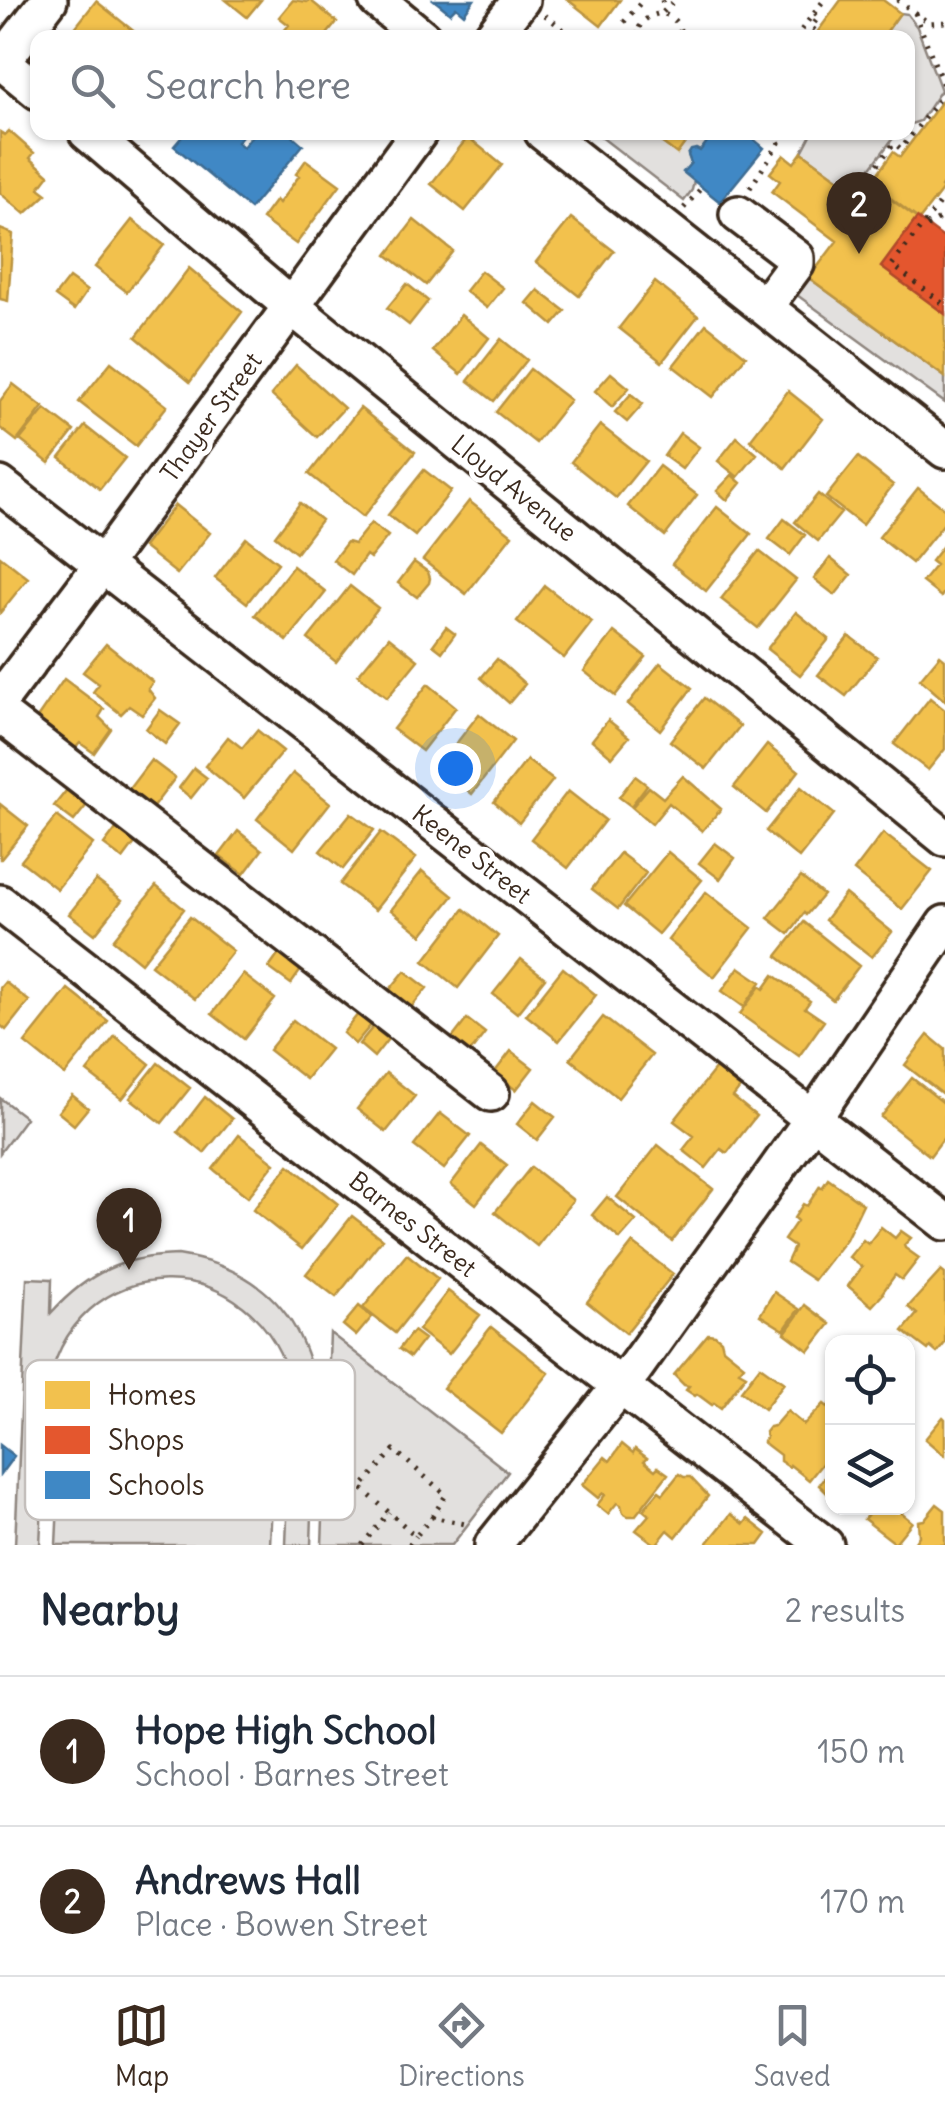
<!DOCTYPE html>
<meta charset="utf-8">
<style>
:root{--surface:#fff;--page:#f2f2f3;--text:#1f2937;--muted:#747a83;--line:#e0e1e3;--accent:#3b2a1e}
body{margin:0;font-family:Delius,sans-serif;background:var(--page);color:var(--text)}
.controls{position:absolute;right:30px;bottom:30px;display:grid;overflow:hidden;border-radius:20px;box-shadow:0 2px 8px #0004}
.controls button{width:90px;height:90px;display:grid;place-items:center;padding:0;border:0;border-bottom:2px solid var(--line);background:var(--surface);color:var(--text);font:50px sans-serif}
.you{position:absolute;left:455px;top:768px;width:35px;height:35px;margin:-25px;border:8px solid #fff;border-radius:50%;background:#1a73e8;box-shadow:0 0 0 15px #1a73e833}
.badge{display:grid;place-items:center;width:65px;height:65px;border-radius:50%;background:var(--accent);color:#fff;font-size:32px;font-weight:700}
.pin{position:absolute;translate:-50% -82px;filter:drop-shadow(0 2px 5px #0008)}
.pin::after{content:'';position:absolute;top:52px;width:35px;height:30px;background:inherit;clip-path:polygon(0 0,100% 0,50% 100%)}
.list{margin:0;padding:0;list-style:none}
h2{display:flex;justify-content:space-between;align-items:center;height:130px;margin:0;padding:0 40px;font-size:42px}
h2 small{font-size:32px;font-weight:400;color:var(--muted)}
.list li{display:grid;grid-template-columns:65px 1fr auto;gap:30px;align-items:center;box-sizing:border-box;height:150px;padding:0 40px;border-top:2px solid var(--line)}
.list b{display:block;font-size:38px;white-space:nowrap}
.list p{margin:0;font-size:32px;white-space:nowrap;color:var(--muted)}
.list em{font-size:32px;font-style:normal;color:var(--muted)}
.icon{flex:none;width:55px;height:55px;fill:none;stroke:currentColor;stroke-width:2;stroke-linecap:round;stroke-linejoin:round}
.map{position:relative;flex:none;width:945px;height:1545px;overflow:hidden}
.search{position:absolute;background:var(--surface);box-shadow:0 2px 8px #0004;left:30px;right:30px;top:30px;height:110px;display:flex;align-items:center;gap:25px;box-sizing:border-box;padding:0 35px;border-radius:20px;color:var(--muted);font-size:38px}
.sheet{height:430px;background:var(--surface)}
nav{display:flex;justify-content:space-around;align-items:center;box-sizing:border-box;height:140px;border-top:2px solid var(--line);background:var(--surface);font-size:28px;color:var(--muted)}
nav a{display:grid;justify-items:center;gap:5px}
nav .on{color:var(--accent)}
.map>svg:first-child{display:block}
</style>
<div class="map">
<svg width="945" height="1545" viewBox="0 0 945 1545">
<rect width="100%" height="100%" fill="#fff"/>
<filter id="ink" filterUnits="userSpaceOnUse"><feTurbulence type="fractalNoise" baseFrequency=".01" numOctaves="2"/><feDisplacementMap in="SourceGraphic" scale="20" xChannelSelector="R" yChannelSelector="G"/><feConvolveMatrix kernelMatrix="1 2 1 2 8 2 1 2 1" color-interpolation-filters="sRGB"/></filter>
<g filter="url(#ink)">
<path fill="#e2e0de" stroke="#8e857e" stroke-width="2.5" d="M900,13L907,14L917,27L941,90L920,121L908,125V38H882Z
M596,133H648L677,153L693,133H715L700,151L696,149L688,155L691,163L684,172L694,181L692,190L684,201Z
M812,133H897L854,190L802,152Z
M809,278L945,377V403L797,295Z
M0,1098L26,1118L0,1153Z
M178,1255C256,1267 303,1312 316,1390L311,1545H286L292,1389C260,1241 68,1245 47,1395L40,1545H15L27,1278L52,1279L51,1313C88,1272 124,1256 178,1255Z
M330,1333L508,1472L452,1545H322Z
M63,1397L276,1408L270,1545H56Z"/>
<path fill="#f2c14e" stroke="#bb9440" stroke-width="2.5" d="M226,0H261L247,17Z
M293,0L307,2L310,0L337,22L324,38H278L289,25L279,17Z
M568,0H620L601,26Z
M841,0H883L900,13L882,38H813Z
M96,1L136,33L133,38H67Z
M945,97V181L941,187L943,189L919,220L870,184L893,152L900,157Z
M9,131L34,153L30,158L49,175L39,188L47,194L25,214L0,193V132L5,135Z
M648,132H693L677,154Z
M468,137L502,165L465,211L431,184Z
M802,152L868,200L877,188L917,218L881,267L945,314V377L809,278L837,241L772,192L780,181L770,173L784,155L794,163Z
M306,160L340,185L296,244L262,219L276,200L279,203L299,176L296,174Z
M571,218L614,251L579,296L536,262Z
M132,220L164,245L127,292L95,267Z
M414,220L453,251L426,285L387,255Z
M0,229L13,234L8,301L0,299Z
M189,268L242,312L190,382L136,337Z
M481,271L503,288L487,308L465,291Z
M69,278L87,291L74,310L55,296Z
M655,282L698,316L662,362L619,328Z
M407,284L428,301L409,325L387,308Z
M538,290L565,311L553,325L527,303Z
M461,315L489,338L461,374L433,351Z
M706,324L746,356L713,397L673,366Z
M501,339L527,360L494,401L468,381Z
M111,362L167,406L136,446L79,402Z
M296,365L344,408L317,437L271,395Z
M530,369L570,400L536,443L496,412Z
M611,373L629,388L612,407L595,391Z
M13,384L43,407L17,441L0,428V401Z
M788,391L823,419L785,468L750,440Z
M631,394L643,404L627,422L615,412Z
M360,408L415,452L363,517L309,474Z
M45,409L74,431L49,463L20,440Z
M600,425L646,461L616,498L571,462Z
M85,426L125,458L100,489L60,458Z
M680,433L699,447L682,469L664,456Z
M737,437L757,454L738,477L718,461Z
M858,457L893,485L862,525L826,497Z
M659,466L697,495L665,536L628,506Z
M424,470L451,491L415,536L388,515Z
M732,475L741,483L727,500L717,491Z
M918,488L945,509V522L912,563L879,537Z
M818,494L841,513L818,541L795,522Z
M469,501L512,535L466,594L423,560Z
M300,503L321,520L296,553L275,536Z
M175,505L210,533L177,574L143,547Z
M717,507L751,534L706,591L672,564Z
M784,519L805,535L790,555L769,539Z
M371,523L388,536L370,558L366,555L352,575L333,560L347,542L354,544Z
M246,538L278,563L247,603L215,578Z
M945,543V591L941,597L922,582L936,565L931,561Z
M759,551L796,580L758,628L721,599Z
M0,556L28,578L0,613Z
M830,558L851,575L835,595L814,579Z
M414,562L428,572L430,578L429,583L417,597L398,583Z
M293,566L326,592L287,641L255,615Z
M350,586L378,608L336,662L308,639Z
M545,586L592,622L564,658L517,622Z
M796,612L829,639L800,675L767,649Z
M446,627L455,634L442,652L433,645Z
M614,632L646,657L615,696L584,671Z
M849,636L877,657L846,696L818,675Z
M389,637L418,660L387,698L358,675Z
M106,644L153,682L148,689L155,698L142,715L129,706L121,714L93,692L99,684L83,672Z
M940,655L945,659V701L920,679Z
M497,659L525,684L509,703L481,678Z
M660,663L692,688L660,730L628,704Z
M64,679L104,709L99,717L111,729L94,753L80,743L73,751L35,721Z
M428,684L456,707L422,751L393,729Z
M704,698L740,726L706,769L670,741Z
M930,698L945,710V749L928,770L894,744Z
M160,710L180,724L165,744L146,729Z
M479,714L513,741L472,794L438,767Z
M608,720L629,737L612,757L592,740Z
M257,730L283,751L244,798L205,766L228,737L242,748Z
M767,745L799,771L766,813L734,787Z
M151,760L175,778L153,807L129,789Z
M527,760L553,780L519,823L494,802Z
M194,768L207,778L191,798L179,788Z
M293,773L330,803L294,849L257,819Z
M635,776L647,785L631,806L619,797Z
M683,776L721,809L702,831L669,803L652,824L632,807L649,787L663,798Z
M70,786L90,801L74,821L54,806Z
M801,787L834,814L799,858L766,831Z
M568,791L605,820L568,868L531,839Z
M0,804L28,826L1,859H0Z
M351,813L374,830L343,869L320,851Z
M57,816L93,844L57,889L21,861Z
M119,825L138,839L123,859L104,845Z
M238,831L262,850L244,874L219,856Z
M381,832L416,858L375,910L340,884Z
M883,833L932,871L902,909L854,871Z
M715,843L735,858L720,879L699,863Z
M668,852L702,880L658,934L624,906Z
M620,853L646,873L618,909L592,889Z
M422,871L453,896L422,935L391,910Z
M801,877L823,895L806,915L804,913L789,934L768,918Z
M96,880L122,900L95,934L69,914Z
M156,886L184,909L141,963L113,940Z
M706,892L752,928L714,977L668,940Z
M845,894L892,932L872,957L825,920Z
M464,909L498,936L458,988L424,961Z
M190,917L233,951L195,999L151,965Z
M804,922L859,966L833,1000L777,956Z
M281,951L303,967L291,984L269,968Z
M521,959L545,978L517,1013L493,994Z
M739,967L761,982L744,1007L722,991Z
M563,968L596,995L559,1041L526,1015Z
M405,971L427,988L408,1011L387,993Z
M243,974L275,999L244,1039L212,1014Z
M774,975L810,1001L805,1008L824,1021L799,1056L740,1014L760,986L764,989Z
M5,982L29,1001L6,1030L0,1025V988Z
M68,989L108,1021L65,1075L25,1043Z
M358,1014L371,1025L355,1044L343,1033Z
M603,1017L652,1055L618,1098L570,1059Z
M467,1019L485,1033L468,1055L450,1041Z
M293,1020L330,1049L306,1079L269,1050Z
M373,1027L388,1039L374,1057L359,1044Z
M928,1035L945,1049V1096L905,1065Z
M115,1036L150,1064L122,1099L87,1072Z
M511,1051L533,1068L516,1090L494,1073Z
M158,1063L190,1088L162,1123L130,1098Z
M716,1068L740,1088L733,1097L756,1116L727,1153L721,1149L706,1168L683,1150L694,1136L674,1121Z
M386,1073L415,1096L386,1132L357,1109Z
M912,1078L945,1104V1136L930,1156L881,1117Z
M72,1095L88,1108L74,1125L58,1112Z
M205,1097L232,1119L204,1153L178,1132Z
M535,1101L555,1117L537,1140L517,1124Z
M440,1113L470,1136L444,1169L414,1146Z
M239,1135L275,1163L248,1197L213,1169Z
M481,1145L507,1165L476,1204L451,1184Z
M658,1145L713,1189L672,1241L617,1197Z
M289,1165L338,1204L302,1249L253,1210Z
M531,1167L573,1200L537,1246L495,1212Z
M828,1179L863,1204L846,1239L814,1280L787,1262L794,1247L784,1240L797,1221L794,1218L803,1204L807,1206L820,1186L822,1188Z
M607,1197L636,1221L620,1239L592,1215Z
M352,1216L382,1239L336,1297L306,1274Z
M881,1227L895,1238L901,1231L911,1238L904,1245L905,1248L919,1258L902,1280L895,1275L882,1293L883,1294L872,1306L848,1286L862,1267L849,1257L863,1240L868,1244Z
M633,1243L673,1274L626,1333L587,1302Z
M407,1254L438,1279L395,1333L363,1308Z
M941,1271L945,1274V1343L937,1353L930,1347L928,1350L903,1331L917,1314L908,1307Z
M448,1291L480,1315L449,1354L418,1330Z
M774,1292L799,1309L784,1330L760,1315Z
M805,1305L830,1324L809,1351L785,1333Z
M359,1306L372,1317L356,1336L343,1325Z
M491,1327L549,1373L501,1433L443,1388Z
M413,1331L424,1339L410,1357L399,1349Z
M708,1334L715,1335L721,1340L723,1348L744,1365L739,1371L746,1375L721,1408L714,1403L712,1405L697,1394L695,1396L686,1390L689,1386L684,1385L674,1375Z
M760,1366L784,1383L764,1409L741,1391Z
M832,1402V1451L809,1480L790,1465L789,1467L780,1461V1455L763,1442L766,1438L765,1432L769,1427L774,1426L787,1411L804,1425L824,1404L828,1407Z
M943,1417L945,1419V1456L925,1439Z
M622,1444L633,1453L635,1449L647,1458L644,1461L655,1470L658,1467L668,1474L635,1516H628L623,1513L621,1505L617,1503L608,1514L597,1505L605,1495L603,1493L598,1498L582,1485L605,1457L610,1461Z
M832,1467V1498L819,1485Z
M679,1474L684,1477H690L708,1496L676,1537L668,1530L656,1545L636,1530L649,1515L643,1510L659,1491L663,1494Z
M937,1504L945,1510V1545H919L915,1542L919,1536L918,1521L924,1520Z
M873,1508H905L901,1513L912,1522L895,1543L864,1519Z
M731,1514L744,1524L748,1519L767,1534L759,1545H706Z"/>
<path fill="#e4572e" stroke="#b14a29" stroke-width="2.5" d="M917,218L945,239V314L881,267Z"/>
<path fill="#3f88c5" stroke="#3e6c93" stroke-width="2.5" d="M434,0H474L464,14L456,7L450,13Z
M186,132H245L237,142L243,147L255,132H288L303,145L250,209L174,146Z
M715,132H745L764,148L720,202L683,172L691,163L688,155L691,150L696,149L700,151Z
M0,1445L14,1456L0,1475Z"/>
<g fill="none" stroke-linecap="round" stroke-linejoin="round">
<defs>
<path id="minor" d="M377,0L423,38
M491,38L521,0
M0,60L38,91
M0,64L49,0
M87,132L291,306L945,838
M543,132L945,450
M738,214L796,258V264L764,307
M0,485L945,1222
M0,700L102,565L419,132
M0,714L491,1093
M0,903L825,1545
M493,1545L634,1369L812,1120L945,924"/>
</defs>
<use href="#minor" stroke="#3b2a1e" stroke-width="42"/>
<path stroke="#3b2a1e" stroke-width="5" stroke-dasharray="2.5 8" stroke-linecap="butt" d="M662,0L665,10
M897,0L929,23L945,22
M663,12L675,0
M815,13L819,17L811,27L817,32
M915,13L945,90
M545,15L574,38
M624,22L643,0
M605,38L637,34
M637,38C638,22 647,16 662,13C674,18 681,24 681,38
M795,38L824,0
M750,188L779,143L773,132
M872,195L861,187L894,143L901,149L945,91
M945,196L892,265L945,305
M684,208L702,187
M927,226L945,216
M432,1517L446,1495L394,1450L361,1488L416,1536L432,1517L470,1525
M362,1545L389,1512
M409,1545L416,1536"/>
<use href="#minor" stroke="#fff" stroke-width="35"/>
</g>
</g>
<g text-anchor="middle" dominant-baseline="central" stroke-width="10" stroke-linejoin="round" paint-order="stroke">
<g font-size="25" fill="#3b2a1e" stroke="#fff">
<text transform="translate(211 417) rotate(-54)">Thayer Street</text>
<text transform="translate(514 488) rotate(39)">Lloyd Avenue</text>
<text transform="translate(472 854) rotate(38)">Keene Street</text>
<text transform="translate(413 1224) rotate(38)">Barnes Street</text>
</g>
</g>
<rect x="25" y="1360" width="330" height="160" rx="15" fill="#fff" stroke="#c4bfbc" stroke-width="2.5"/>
<rect x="45" y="1381" width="45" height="28" fill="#f2c14e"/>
<rect x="45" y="1426" width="45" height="28" fill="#e4572e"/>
<rect x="45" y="1471" width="45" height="28" fill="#3f88c5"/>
<g font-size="28" fill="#3b2a1e">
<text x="108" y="1405">Homes</text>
<text x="108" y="1450">Shops</text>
<text x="108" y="1495">Schools</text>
</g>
</svg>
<div class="controls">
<button><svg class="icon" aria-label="locate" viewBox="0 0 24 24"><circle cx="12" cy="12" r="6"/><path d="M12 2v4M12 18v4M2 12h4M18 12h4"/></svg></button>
<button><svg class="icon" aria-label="layers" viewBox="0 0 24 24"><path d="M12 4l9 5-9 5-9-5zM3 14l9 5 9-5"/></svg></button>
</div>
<div class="you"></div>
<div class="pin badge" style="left:129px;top:1270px">1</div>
<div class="pin badge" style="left:859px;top:254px">2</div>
<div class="search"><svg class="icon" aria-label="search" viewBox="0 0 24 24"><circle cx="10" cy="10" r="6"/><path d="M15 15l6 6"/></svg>Search here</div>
</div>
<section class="sheet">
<h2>Nearby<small>2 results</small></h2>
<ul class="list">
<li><span class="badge">1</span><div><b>Hope High School</b><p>School · Barnes Street</p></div><em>150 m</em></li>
<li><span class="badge">2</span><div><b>Andrews Hall</b><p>Place · Bowen Street</p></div><em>170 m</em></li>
</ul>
</section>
<nav>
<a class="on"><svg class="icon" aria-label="map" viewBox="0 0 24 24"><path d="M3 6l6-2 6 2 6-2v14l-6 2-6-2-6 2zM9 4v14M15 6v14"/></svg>Map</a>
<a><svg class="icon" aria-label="directions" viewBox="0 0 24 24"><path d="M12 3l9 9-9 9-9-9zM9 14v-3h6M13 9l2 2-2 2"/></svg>Directions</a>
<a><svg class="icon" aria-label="saved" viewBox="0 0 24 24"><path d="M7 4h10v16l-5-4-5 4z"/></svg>Saved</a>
</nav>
